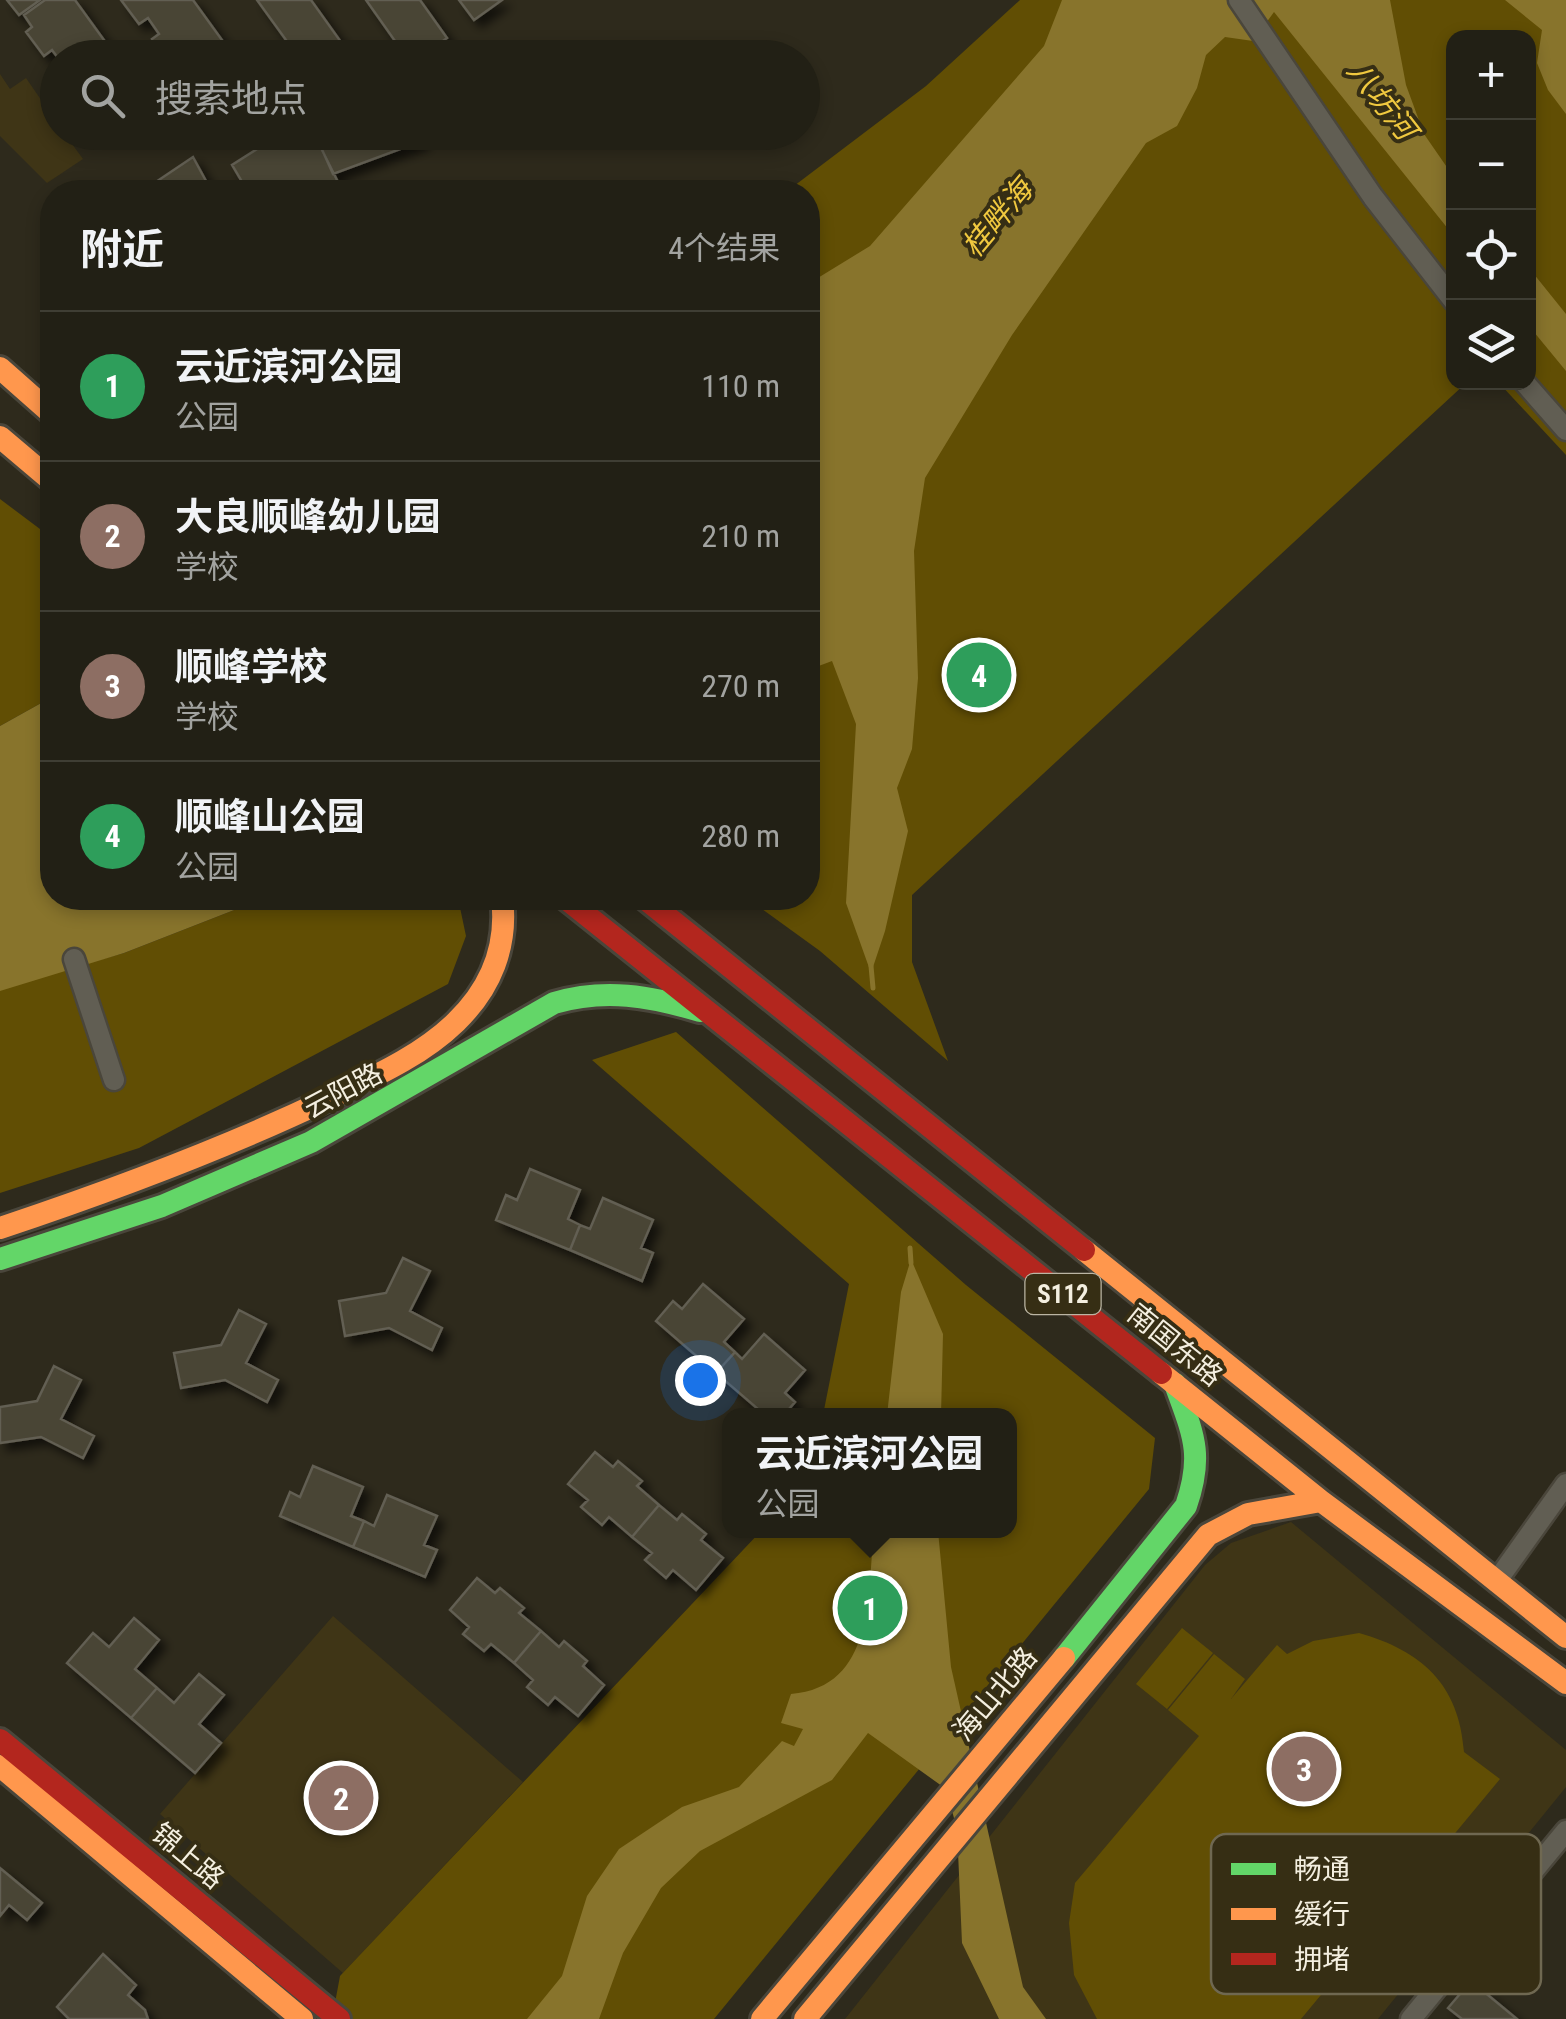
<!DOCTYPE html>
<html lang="zh">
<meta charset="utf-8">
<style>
:root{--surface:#222015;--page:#2e2d22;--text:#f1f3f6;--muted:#a2a3a0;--line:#3f3e34;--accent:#ea580c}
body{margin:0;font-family:"Roboto Condensed","Noto Sans SC",sans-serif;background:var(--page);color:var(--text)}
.controls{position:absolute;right:30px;top:30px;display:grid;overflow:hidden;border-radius:20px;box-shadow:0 5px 15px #0003}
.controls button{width:90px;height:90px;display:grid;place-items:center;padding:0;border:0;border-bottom:2px solid var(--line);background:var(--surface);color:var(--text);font:50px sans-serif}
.you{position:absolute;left:700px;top:1380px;width:35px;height:35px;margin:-25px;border:8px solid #fff;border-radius:50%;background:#1a73e8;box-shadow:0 0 0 15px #1a73e833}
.badge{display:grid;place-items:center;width:65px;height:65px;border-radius:50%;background:var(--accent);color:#fff;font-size:32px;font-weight:700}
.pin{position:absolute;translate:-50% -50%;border:5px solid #fff;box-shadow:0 2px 10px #0006}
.popup{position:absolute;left:722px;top:1408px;width:295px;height:130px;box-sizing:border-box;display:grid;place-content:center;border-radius:20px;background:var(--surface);filter:drop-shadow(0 2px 8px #0005);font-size:32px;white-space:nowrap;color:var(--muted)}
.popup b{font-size:38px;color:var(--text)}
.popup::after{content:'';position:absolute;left:50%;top:100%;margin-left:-20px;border:20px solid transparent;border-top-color:var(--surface)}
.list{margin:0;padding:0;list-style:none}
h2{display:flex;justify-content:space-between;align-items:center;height:130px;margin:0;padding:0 40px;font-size:42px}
h2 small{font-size:32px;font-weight:400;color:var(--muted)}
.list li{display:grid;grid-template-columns:65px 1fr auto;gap:30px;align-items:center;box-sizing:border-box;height:150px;padding:0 40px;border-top:2px solid var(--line)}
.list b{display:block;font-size:38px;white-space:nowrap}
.list p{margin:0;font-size:32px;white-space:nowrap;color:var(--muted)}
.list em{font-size:32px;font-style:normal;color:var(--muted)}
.icon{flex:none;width:55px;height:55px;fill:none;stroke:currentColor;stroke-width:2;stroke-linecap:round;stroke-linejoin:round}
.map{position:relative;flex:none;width:1566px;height:2019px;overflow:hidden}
.search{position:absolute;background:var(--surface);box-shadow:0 5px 15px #0003;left:40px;top:40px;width:780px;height:110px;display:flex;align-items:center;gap:25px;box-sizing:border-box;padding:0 35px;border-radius:55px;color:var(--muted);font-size:38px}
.panel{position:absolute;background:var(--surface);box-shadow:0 5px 15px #0003;left:40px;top:180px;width:780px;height:730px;border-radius:40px}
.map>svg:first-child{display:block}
</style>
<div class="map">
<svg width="1566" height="2019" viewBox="0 0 1566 2019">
<defs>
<filter id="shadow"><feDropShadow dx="7" dy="7" stdDeviation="5" flood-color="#0009"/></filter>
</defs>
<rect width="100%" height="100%" fill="#2e2a1c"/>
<path fill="#3f3516" d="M0,74L10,89L26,78L57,123L58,132L64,133L83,159L47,183L0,136Z
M1291,1522L1566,1750V1787L1378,2019H845L1205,1565L1231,1543Z
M333,1616L523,1782L343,1973L160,1814Z"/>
<path fill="#614e04" d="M1020,0H1566V455L1499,383L1528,382V38H1454V382L1466,383L912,895V962L948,1061L820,951L747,898H808V192H786L926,86Z
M0,499L52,538V697L0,726Z
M265,898H458L466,936L448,984L139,1148L0,1193V988L124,953Z
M676,1032L966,1285L1155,1438L1149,1489L714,2019H332L340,1976L761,1531L1010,1530V1416L823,1415L849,1284L592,1060Z
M1182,1628L1213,1653L1167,1709L1136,1684Z
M1359,1633C1422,1651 1459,1684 1464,1752L1500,1779L1301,2019H1097L1074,1975L1069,1923L1075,1883L1199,1736L1168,1710L1214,1654L1245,1679L1231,1699L1277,1645L1287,1654L1313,1641Z"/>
<path fill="#88742c" d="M1062,0H1390L1406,85L1424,134L1453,176V235L1274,12L1253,41L1225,37L1206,55L1197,88L1177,126L1146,143L1012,335L925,478L914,551L918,678L912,749L897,788L908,831L885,931L871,973L846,903L856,724L832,661L808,670V284L870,246L1044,46Z
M1505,0H1566V114L1548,90L1537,63L1542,30Z
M1529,268L1566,314V371L1529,326Z
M52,697V898H265L124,953L0,991V726Z
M911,1259L943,1334L941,1415H887L901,1292Z
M874,1531H938L951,1667L1023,1987L1046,2019H999L962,1943L957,1829L946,1789L868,1733L832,1780L700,1851L661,1888L623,1953L599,2019H527L562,1976L587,1896L619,1849L682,1807L739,1787L782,1741L794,1746L803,1729L781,1723L791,1694C875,1687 867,1595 874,1531Z"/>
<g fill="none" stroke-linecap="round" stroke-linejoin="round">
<path stroke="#88742c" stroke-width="5" d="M871,966L873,988
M910,1248L911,1263"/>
</g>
<path fill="#4a4535" stroke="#625e52" stroke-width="2.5" filter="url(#shadow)" d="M7,0H40L19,15Z
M45,0H75L117,58H58L52,50L44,56L26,32L32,27L24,15Z
M121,0H193L235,58H175L171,52L165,57L152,39L159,34L148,18L139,24Z
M257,0H311L351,56L299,58Z
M366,0H420L447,38L419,58H407Z
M459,0H502L474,20Z
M284,132H313L338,182L323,192H248L232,165Z
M419,132L422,141L333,174L315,134Z
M193,157L212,192H141Z
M530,1169L580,1190L568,1219L580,1225L570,1250L496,1220L506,1195L517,1200Z
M603,1198L653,1220L641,1248L653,1253L642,1281L570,1250L580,1225L590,1229Z
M403,1258L430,1271L410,1311L442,1328L432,1350L389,1328L345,1336L339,1301L386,1293Z
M703,1284L744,1319L724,1342L735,1352L716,1373L656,1321L673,1301L682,1309Z
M239,1310L266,1324L246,1363L278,1380L267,1402L225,1380L181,1388L174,1353L221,1345Z
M764,1334L805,1370L785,1393L795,1402L783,1416H766L716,1373L735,1352L742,1359Z
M54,1366L81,1380L61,1419L94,1436L83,1458L41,1437L0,1443V1407L37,1401Z
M595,1452L613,1467L618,1461L642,1481L637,1486L659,1505L632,1537L609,1517L602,1525L581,1507L588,1500L568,1484Z
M313,1466L363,1487L351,1516L364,1521L353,1547L280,1516L290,1492L300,1497Z
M387,1495L437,1516L424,1545L437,1550L425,1577L353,1547L364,1521L374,1526Z
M659,1505L677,1520L682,1514L706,1534L701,1540L723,1558L696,1590L673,1570L666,1578L645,1560L652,1553L632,1537Z
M477,1578L495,1593L500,1588L524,1608L519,1613L541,1631L514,1663L491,1644L484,1651L463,1634L469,1627L450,1610Z
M134,1618L159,1640L135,1669L157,1688L131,1718L67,1663L93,1633L109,1647Z
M541,1631L559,1647L564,1641L587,1661L583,1666L604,1685L578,1716L555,1697L548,1705L527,1687L533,1680L514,1663Z
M199,1674L224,1695L199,1724L221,1743L195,1773L131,1718L157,1688L174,1703Z
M0,1868L42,1903L27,1920L9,1905L0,1916Z
M103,1954L136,1985L128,1995L145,2010L148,2019H69L57,2007Z
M1471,1981L1517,2019H1462L1448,2008Z"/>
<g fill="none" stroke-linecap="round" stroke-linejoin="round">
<defs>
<path id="street" d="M1239,0L1373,197L1454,301
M1524,382L1566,430
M74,959L114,1080
M1496,1582L1566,1484
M1411,2019L1566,1831"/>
<path id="fast" d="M0,1259L162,1206L311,1142L554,1003C605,988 650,996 700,1011
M1064,1658L1186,1506C1204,1454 1193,1434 1175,1384"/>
<path id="slow" d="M0,368L52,414
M0,437L52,481
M0,1228C111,1191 221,1150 326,1100C371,1078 420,1057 456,1022C491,988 508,946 502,898
M1084,1250L1566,1637
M1161,1373L1321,1501L1566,1683
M0,1766L302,2019
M762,2019L1064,1658
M805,2019L1208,1535L1248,1514L1321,1501"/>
<path id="jam" d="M565,898L1161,1373
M644,898L1084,1250
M0,1740L339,2019"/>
</defs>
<use href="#street" stroke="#4a463b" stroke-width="25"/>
<use href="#fast" stroke="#4a463b" stroke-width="28"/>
<use href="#slow" stroke="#4a463b" stroke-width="28"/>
<use href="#jam" stroke="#4a463b" stroke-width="28"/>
<use href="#street" stroke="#615e53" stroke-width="20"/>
<use href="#fast" stroke="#63d668" stroke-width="22"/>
<use href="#slow" stroke="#ff974d" stroke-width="22"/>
<use href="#jam" stroke="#b3261e" stroke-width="22"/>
</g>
<g text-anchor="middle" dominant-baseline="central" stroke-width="8" stroke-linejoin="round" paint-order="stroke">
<rect fill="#362e14" stroke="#bbb5a3" stroke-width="2.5" x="1025.5" y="1274" width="75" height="40" rx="8"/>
<g font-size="25" font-weight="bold" fill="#f4efe0">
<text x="1063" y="1294">S112</text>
</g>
<g font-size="28" fill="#f4efe0" stroke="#362e14">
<text transform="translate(343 1091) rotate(-28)">云阳路</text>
<text transform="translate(1175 1345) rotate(39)">南国东路</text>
<text transform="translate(995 1694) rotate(-50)">海山北路</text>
<text transform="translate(188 1856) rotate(40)">锦上路</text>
</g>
<g font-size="30" font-style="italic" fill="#f0c83f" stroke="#362e14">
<text transform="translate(1382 100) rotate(52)">八坊河</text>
<text transform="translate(997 218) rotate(-50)">桂畔海</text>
</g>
</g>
<rect x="1211" y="1834" width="330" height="160" rx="15" fill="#362e14" stroke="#6f6851" stroke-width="2.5"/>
<rect x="1231" y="1863" width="45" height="12" fill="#63d668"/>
<rect x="1231" y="1908" width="45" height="12" fill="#ff974d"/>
<rect x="1231" y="1953" width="45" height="12" fill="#b3261e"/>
<g font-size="28" fill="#f4efe0">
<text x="1294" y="1879">畅通</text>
<text x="1294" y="1924">缓行</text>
<text x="1294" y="1969">拥堵</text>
</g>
</svg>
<div class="controls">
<button>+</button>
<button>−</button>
<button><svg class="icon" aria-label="locate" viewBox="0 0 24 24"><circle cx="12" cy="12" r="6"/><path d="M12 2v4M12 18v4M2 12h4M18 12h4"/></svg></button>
<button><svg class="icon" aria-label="layers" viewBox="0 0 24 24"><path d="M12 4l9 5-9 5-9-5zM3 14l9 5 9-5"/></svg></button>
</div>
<div class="you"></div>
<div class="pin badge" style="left:870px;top:1608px;background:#2e9e5b">1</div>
<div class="popup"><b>云近滨河公园</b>公园</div>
<div class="pin badge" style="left:341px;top:1798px;background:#8d6e63">2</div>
<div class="pin badge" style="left:1304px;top:1769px;background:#8d6e63">3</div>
<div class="pin badge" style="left:979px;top:675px;background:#2e9e5b">4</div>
<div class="search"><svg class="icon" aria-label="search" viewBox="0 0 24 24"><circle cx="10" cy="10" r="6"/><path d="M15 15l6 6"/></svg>搜索地点</div>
<section class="panel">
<h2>附近<small>4个结果</small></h2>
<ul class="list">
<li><span class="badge" style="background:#2e9e5b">1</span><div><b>云近滨河公园</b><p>公园</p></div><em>110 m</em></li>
<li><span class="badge" style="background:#8d6e63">2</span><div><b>大良顺峰幼儿园</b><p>学校</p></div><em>210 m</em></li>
<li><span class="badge" style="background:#8d6e63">3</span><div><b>顺峰学校</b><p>学校</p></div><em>270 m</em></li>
<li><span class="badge" style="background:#2e9e5b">4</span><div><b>顺峰山公园</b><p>公园</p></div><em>280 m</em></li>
</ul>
</section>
</div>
